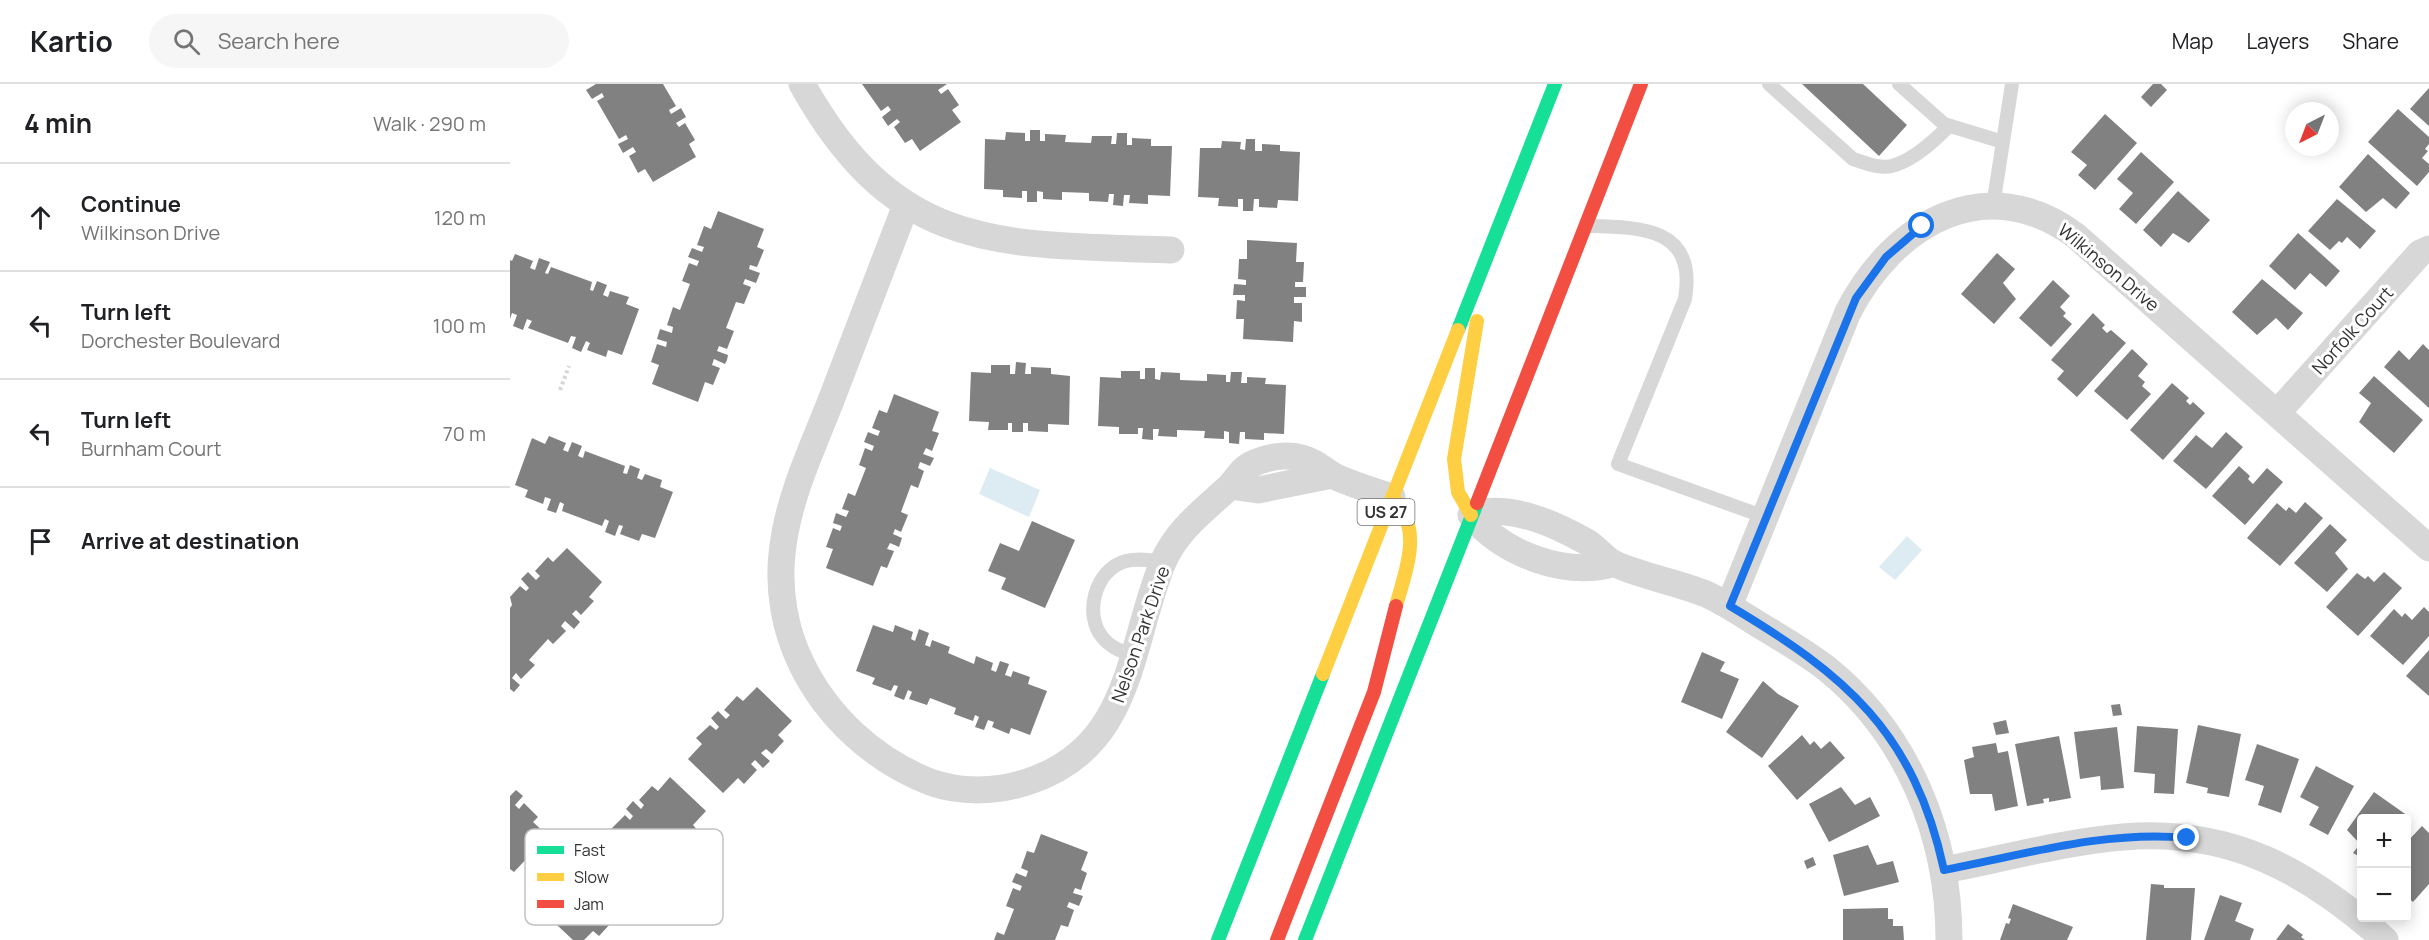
<!DOCTYPE html>
<meta charset="utf-8">
<style>
:root{--surface:#fff;--page:#f6f6f6;--text:#202124;--muted:#757577;--line:#e0e0e0}
body{margin:0;font-family:Manrope,sans-serif;background:var(--page);color:var(--text)}
.controls{position:absolute;right:18px;bottom:18px;display:grid;overflow:hidden;border-radius:6px;box-shadow:0 3px 15px #0003}
.controls button{width:54px;height:54px;display:grid;place-items:center;padding:0;border:0;border-bottom:2px solid var(--line);background:var(--surface);color:var(--text);font:30px sans-serif}
.compass{position:absolute;left:1775px;top:18px;width:54px;height:54px;border-radius:50%;background:var(--surface);box-shadow:0 3px 15px #0003;rotate:222deg}
.stop{position:absolute;width:18px;height:18px;margin:-14px;border:4px solid #1a73e8;border-radius:50%;background:#fff}
.stop.end{background:#1a73e8;border-color:#fff;box-shadow:0 2px 6px #0008}
.list{margin:0;padding:0;list-style:none}
h2{display:flex;justify-content:space-between;align-items:center;height:78px;margin:0;padding:0 24px;font-size:26px}
h2 small{font-size:20px;font-weight:400;color:var(--muted)}
.list li{display:grid;grid-template-columns:39px 1fr auto;gap:18px;align-items:center;box-sizing:border-box;height:108px;padding:0 24px;border-top:2px solid var(--line)}
.list b{display:block;font-size:22px;white-space:nowrap}
.list p{margin:0;font-size:20px;white-space:nowrap;color:var(--muted)}
.list em{font-size:20px;font-style:normal;color:var(--muted)}
.icon{flex:none;width:33px;height:33px;fill:none;stroke:currentColor;stroke-width:2;stroke-linecap:round;stroke-linejoin:round}
.map{position:relative;flex:none;width:1919px;height:856px;overflow:hidden}
header{display:flex;align-items:center;gap:36px;box-sizing:border-box;height:84px;padding:0 30px;background:var(--surface);border-bottom:2px solid var(--line)}
header strong{font-size:28px}
nav{display:flex;gap:33px;margin-inline-start:auto;font-size:21px}
.search{width:420px;height:54px;background:var(--page);display:flex;align-items:center;gap:15px;box-sizing:border-box;padding:0 21px;border-radius:33px;color:var(--muted);font-size:22px}
main{display:flex}
aside{flex:1;background:var(--surface)}
.map>svg:first-child{display:block}
</style>
<header>
<strong>Kartio</strong>
<div class="search"><svg class="icon" aria-label="search" viewBox="0 0 24 24"><circle cx="10" cy="10" r="6"/><path d="M15 15l6 6"/></svg>Search here</div>
<nav><a>Map</a><a>Layers</a><a>Share</a></nav>
</header>
<main>
<aside>
<h2>4 min<small>Walk · 290 m</small></h2>
<ul class="list">
<li><svg class="icon" aria-label="ahead" viewBox="0 0 24 24"><path d="M12 20V5M6 11l6-6 6 6"/></svg><div><b>Continue</b><p>Wilkinson Drive</p></div><em>120 m</em></li>
<li><svg class="icon" aria-label="left" viewBox="0 0 24 24"><path d="M17 20v-9H6M10 6l-5 5 5 5"/></svg><div><b>Turn left</b><p>Dorchester Boulevard</p></div><em>100 m</em></li>
<li><svg class="icon" aria-label="left" viewBox="0 0 24 24"><path d="M17 20v-9H6M10 6l-5 5 5 5"/></svg><div><b>Turn left</b><p>Burnham Court</p></div><em>70 m</em></li>
<li><svg class="icon" aria-label="arrive" viewBox="0 0 24 24"><path d="M6 21V4h12l-3 4 3 4H6"/></svg><div><b>Arrive at destination</b></div></li>
</ul>
</aside>
<div class="map">
<svg width="1919" height="856" viewBox="0 0 1919 856">
<rect width="100%" height="100%" fill="#fff"/>
<path fill="#ddebf3" d="M480,384L530,406L519,433L469,410Z
M1397,452L1412,466L1385,496L1369,483Z"/>
<path fill="#818181" d="M86,0H153L166,22L159,26L161,30L171,24L176,33L166,39L169,43L175,39L185,56L179,60L186,73L143,98L135,85L128,89L119,72L126,68L123,63L113,69L108,60L118,55L116,51L109,55L87,17L94,13L92,9L82,15L76,6Z
M352,0H437L428,6L431,10L438,5L449,21L442,26L451,38L410,67L402,55L395,59L384,43L390,38L387,35L378,42L372,33L381,26L378,22L371,27Z
M1292,0H1353L1397,41L1369,72Z
M1643,0H1651L1657,6L1641,23L1631,13Z
M1919,4V42L1900,25Z
M1888,25L1919,53V60L1915,65L1918,67L1912,74L1919,80V88L1907,102L1858,58Z
M1595,30L1627,59L1585,106L1568,91L1577,81L1561,68Z
M520,46H530V57H535V50L556,51L555,58L581,59L582,52H602L601,60H606L607,49H617V61H622V54L641,55V62H662L660,112L638,111V120L619,119L620,111H614L613,122L603,121L604,110H599L598,118L579,117V109L552,108V116L533,115V108L527,107V118H517V107H512V114L493,113V106L474,105L475,55L495,56L496,48L515,49V57H520Z
M736,55H745V67H752V60L770,61V67L790,68L788,117L768,116L767,124L749,123V115H744L743,127H733V115H728V123L708,122L709,114L688,113L690,64H711L712,57L731,58L730,65L735,66Z
M1631,68L1664,98L1626,140L1609,125L1623,109L1607,95Z
M1858,70L1900,109L1886,125L1873,114L1856,128L1829,103Z
M1668,107L1700,136L1679,159L1663,149L1651,163L1633,146Z
M1827,115L1866,147L1850,165L1837,153L1832,159L1829,157L1820,166L1798,147Z
M208,127L254,145L247,163L254,166L247,183L240,181L239,185L250,189L246,199L235,195L233,200L241,203L234,220L226,218L216,244L224,247L217,265L209,262L207,267L218,271L217,276L215,280L204,275L202,281L210,284L203,301L195,298L188,318L142,300L149,281L141,278L147,260L156,263L157,258L147,255L150,245L162,249L163,243L157,241L163,223L170,226L180,200L172,197L179,179L187,182L189,177L178,173L182,164L192,168L194,163L187,161L194,142L201,145Z
M1788,149L1830,187L1816,203L1800,189L1785,206L1759,182Z
M737,156L787,159L786,178H794L793,198H785V203H796V213H784V219H792V238L784,237L783,258L733,255L734,235H726L727,216L735,217V211H723L724,200L736,201V196L728,195L729,175H737Z
M1487,169L1505,185L1493,199L1506,215L1484,240L1451,210Z
M5,170L23,177L20,184L25,186L29,174L40,178L35,189L38,190L41,183L82,198L80,206L83,207L87,197L97,201L93,211L98,213L100,207L119,213L116,220L129,225L112,271L98,266L96,273L77,266L80,259L76,257L71,268L62,264L66,253L61,252L58,259L18,244L22,237L17,235L13,246L3,242L7,231L2,229L0,235V176L2,177Z
M1752,195L1793,229L1778,246L1766,234L1747,251L1722,228Z
M1543,196L1560,212L1550,223L1556,229L1553,232L1562,240L1541,263L1509,234Z
M1583,229L1595,241L1592,244L1597,249L1601,246L1616,259L1567,313L1547,295L1554,287L1541,276Z
M1913,260L1919,266V324L1874,283L1889,266L1899,276Z
M1622,265L1638,280L1628,292L1635,298L1632,302L1641,310L1617,336L1584,307Z
M506,278L516,279L515,290H521V283L541,284V290L560,292L559,341L538,340V348L518,347V339H513V348H502V339H498V346H478L479,338L459,337L461,288L481,289V281H500V290H505Z
M635,284H645V295L650,296L651,288L670,289V296L697,297V290L716,291V298H720L721,288H732L731,299H737V293L756,294L755,300L776,301L774,350L754,349V356L735,355V348H730L729,360L719,359V348L714,347V355L694,354L695,347L667,346V353L648,352L649,345H643V356L632,355L633,344H628V350H609V343L588,342L590,293L611,294V287H630V295H635Z
M1864,292L1913,336L1884,369L1849,338L1861,319L1849,309Z
M1662,299L1679,314L1676,317L1680,321L1683,318L1695,329L1653,376L1620,346Z
M384,310L429,328L422,347L429,349L422,367L416,364L413,370L424,374L420,382L410,378L408,384L414,387L408,404L401,401L391,428L398,431L391,448L385,445L383,450L392,454L389,463L380,459L377,465L384,467L377,484L371,482L363,502L316,484L323,465L316,463L323,444L330,447L332,442L323,439L326,429L336,433L339,427L332,425L338,409L345,412L356,384L349,381L355,364L362,367L364,362L354,358L358,348L368,352L370,347L362,344L369,326L377,329Z
M1716,348L1733,363L1696,405L1663,377L1686,351L1702,364Z
M39,352L56,359L53,366L58,368L62,358L72,362L68,372L73,374L75,367L115,382L113,389L117,390L120,381L130,385L127,394L132,396L135,390L152,396L150,403L163,408L145,454L132,450L129,457L110,450L113,442L109,441L105,452L95,448L99,437L95,435L92,442L52,427L54,420L50,418L46,429L37,426L41,415L35,413L33,420L15,413L18,406L5,401L22,354L35,360Z
M1729,382L1740,392L1738,395L1743,400L1757,384L1773,398L1735,441L1702,412Z
M1795,418L1813,434L1770,482L1737,454L1767,419L1776,427L1779,423L1786,429Z
M522,437L565,456L535,524L491,505L496,494L478,487L490,459L509,467Z
M1820,440L1837,456L1825,469L1838,485L1817,508L1784,479Z
M57,464L92,498L79,513L84,517L71,531L66,526L62,530L70,538L64,545L55,537L51,542L56,547L43,560L38,555L19,576L25,581L11,595L6,589L2,594L10,601L4,608L0,605V524L2,521L0,513L10,502L16,507L19,504L11,495L18,488L26,496L30,492L25,487L38,473L43,478Z
M1874,488L1892,504L1848,552L1816,523L1847,489L1855,495L1858,492L1864,498Z
M1914,523L1919,528V552L1893,581L1860,552L1884,525L1892,533L1895,529L1902,536Z
M363,541L383,548L385,541L403,548L401,555L405,557L409,545L419,549L415,561L420,563L422,556L440,563L438,569L464,580L466,572L483,579L481,586L486,588L490,577L499,580L495,591L501,593L503,587L520,593L518,600L537,607L520,651L501,644L499,650L482,643L484,638L478,636L474,646L465,643L469,633L465,631L463,637L444,630L446,624L420,614L417,621L399,615L402,608L398,606L394,616L384,612L388,602L384,601L381,607L362,600L365,594L346,587Z
M1919,566V612L1896,592Z
M1192,568L1215,578L1210,587L1229,595L1212,635L1171,618Z
M1253,597L1268,610L1289,622L1252,674L1216,648Z
M247,603L282,637L268,651L274,657L262,670L256,665L251,669L260,677L253,684L245,676L241,680L247,686L234,700L228,694L213,709L178,675L192,660L186,654L200,641L206,646L209,643L201,634L208,627L216,635L220,631L214,626L227,612L233,617Z
M1610,620L1612,631L1603,632L1601,621Z
M1496,636L1499,649L1486,651L1483,639Z
M1688,641L1731,650L1719,713L1697,709L1698,704L1676,699Z
M1627,642L1668,645L1664,710L1644,709L1645,690L1624,688Z
M1607,643L1614,704L1591,706L1590,692L1570,695L1564,648Z
M1292,651L1300,661L1304,657L1311,665L1320,657L1335,674L1287,716L1258,682Z
M1549,652L1561,714L1539,718V714L1533,715L1534,719L1517,722L1505,660Z
M1486,659L1488,669L1498,667L1508,722L1485,727L1482,710H1460L1454,676L1464,673L1462,663Z
M1747,660L1789,675L1771,729L1748,721L1754,702L1735,696Z
M1806,682L1844,702L1818,751L1799,741L1809,723L1790,713Z
M160,693L196,727L183,741L188,747L175,760L170,755L166,759L175,767L168,774L159,766L155,770L161,776L148,789L142,784L123,804L129,809L116,823L110,818L106,823L114,830L108,837L99,829L96,833L101,839L89,852L83,847L74,856H63L33,828L47,813L41,807L54,794L60,800L64,795L55,787L62,779L71,788L75,784L69,779L82,765L87,770L107,750L101,745L115,731L120,736L123,732L116,725L123,717L131,725L134,721L129,716L142,702L148,707Z
M1331,703L1345,721L1360,713L1370,732L1319,758L1299,720Z
M6,706L13,712L5,721L9,725L14,719L28,733L23,738L38,752L4,788L0,785V712Z
M1864,708L1898,732L1896,734H1852V774L1843,769L1850,760L1837,746Z
M1912,742L1919,749V800L1903,818L1896,812V759Z
M531,750L578,768L571,786L577,789L571,806L565,804L563,809L573,812L569,822L559,818L557,823L564,826L558,843L551,841L545,856H484L487,848L494,851L504,825L496,822L503,804L510,807L512,802L502,798L506,789L516,793L518,787L511,784L517,767L524,769Z
M1358,761L1367,781L1383,777L1389,798L1334,812L1323,771Z
M1303,773L1306,781L1297,785L1294,777Z
M1641,800L1654,801V804H1685L1681,856H1636Z
M1710,811L1732,819L1725,837L1744,845L1740,856H1694Z
M1503,820L1563,843L1557,856H1490L1496,839L1499,840L1501,835L1498,834Z
M1378,824V835H1383V842H1393L1394,856H1333V825Z
M1778,840L1793,851L1791,853L1795,856H1766Z"/>
<g fill="none" stroke-linecap="round" stroke-linejoin="round">
<path stroke="#d6d6d6" stroke-width="4" stroke-dasharray="3 3" stroke-linecap="butt" d="M50,306L59,282"/>
<path stroke="#d7d7d7" stroke-width="14" d="M1259,0L1343,75C1355,79 1372,86 1385,81C1405,75 1425,56 1439,42
M1389,0L1434,40L1493,58
M1483,122L1502,0
M1077,142C1131,143 1187,143 1175,215L1108,380L1255,433
M625,572C613,568 601,564 593,554C573,531 585,485 616,477C628,474 641,476 653,478"/>
<path stroke="#d7d7d7" stroke-width="27" d="M292,0C386,169 489,160 661,166
M396,121C371,187 346,253 320,319C301,367 277,417 272,470C268,507 275,546 291,579C317,633 364,676 420,698C451,709 486,708 517,698C623,664 618,564 653,478C667,446 693,427 718,404C726,397 730,386 740,381C760,371 785,368 804,379C811,383 818,389 826,393C844,401 863,407 882,413
M1767,329L1910,169L1919,165
M720,402L748,406L822,391
M1103,480C1054,493 993,470 961,431C999,419 1043,439 1077,458C1087,464 1095,476 1105,480C1134,493 1167,498 1196,510C1216,519 1233,531 1251,542C1273,555 1295,568 1316,584C1398,650 1439,752 1439,856
M1219,522L1338,228C1384,139 1476,85 1566,152L1919,464
M1434,786C1492,775 1553,758 1613,753C1720,744 1798,787 1875,856"/>
<path stroke="#16e098" stroke-width="14" d="M948,246L1045,0
M708,856L813,590
M795,856L967,419"/>
<path stroke="#ffcf43" stroke-width="14" d="M882,413C914,444 896,485 886,522
M961,431L948,408L944,375L967,237
M813,590L948,246"/>
<path stroke="#f24e42" stroke-width="14" d="M967,419L1131,0
M767,856L864,608L886,522"/>
</g>
<g fill="none" stroke-linecap="round" stroke-linejoin="round">
<path stroke="#1a73e8" stroke-width="8" d="M1412,142L1376,173L1346,214L1220,522C1336,591 1404,648 1434,786C1513,771 1595,746 1677,754"/>
</g>
<g text-anchor="middle" dominant-baseline="central" stroke-width="6" stroke-linejoin="round" paint-order="stroke">
<rect fill="#fff" stroke="#707070" stroke-width="1.5" x="847.5" y="415" width="57" height="26" rx="4.5"/>
<g font-size="16" font-weight="bold" fill="#333">
<text x="876" y="428">US 27</text>
</g>
<g font-size="18" fill="#333" stroke="#fff">
<text transform="translate(1599 183) rotate(40)">Wilkinson Drive</text>
<text transform="translate(1842 246) rotate(-48)">Norfolk Court</text>
<text transform="translate(630 550) rotate(-71)">Nelson Park Drive</text>
</g>
</g>
<rect x="15" y="745" width="198" height="96" rx="9" fill="#fff" stroke="#c2c2c2" stroke-width="1.5"/>
<rect x="27" y="762" width="27" height="8" fill="#16e098"/>
<rect x="27" y="789" width="27" height="8" fill="#ffcf43"/>
<rect x="27" y="816" width="27" height="8" fill="#f24e42"/>
<g font-size="16" fill="#333">
<text x="64" y="772">Fast</text>
<text x="64" y="799">Slow</text>
<text x="64" y="826">Jam</text>
</g>
</svg>
<div class="controls">
<button>+</button>
<button>−</button>
</div>
<svg class="compass" viewBox="-18 -18 36 36"><path d="M0-13l5 13h-10z" fill="#e53935"/><path d="M0 13l5-13h-10z" fill="#757577"/></svg>
<div class="stop" style="left:1412px;top:142px"></div>
<div class="stop end" style="left:1677px;top:754px"></div>
</div>
</main>
